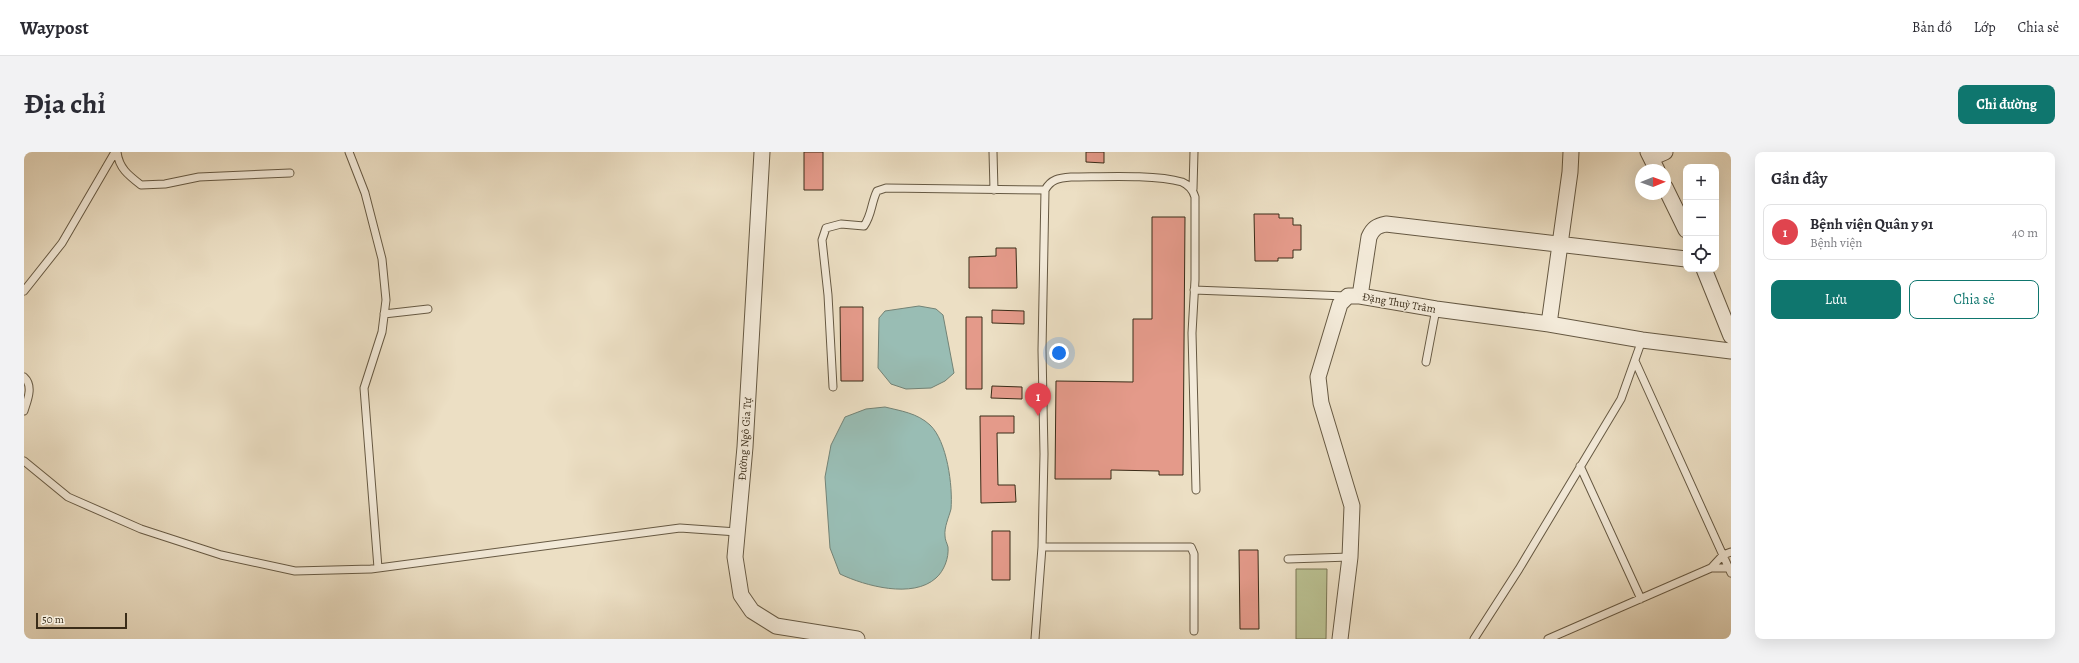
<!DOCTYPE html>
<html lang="vi">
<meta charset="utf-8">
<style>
:root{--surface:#fff;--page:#f2f2f3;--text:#2b2b33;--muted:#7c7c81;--line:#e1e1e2;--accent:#0f766e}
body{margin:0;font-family:Alegreya,serif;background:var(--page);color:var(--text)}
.controls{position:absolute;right:12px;top:12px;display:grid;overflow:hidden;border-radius:8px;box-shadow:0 4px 16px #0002}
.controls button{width:36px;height:36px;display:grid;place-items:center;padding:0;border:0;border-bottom:1px solid var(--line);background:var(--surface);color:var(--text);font:20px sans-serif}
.compass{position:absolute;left:1611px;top:12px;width:36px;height:36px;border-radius:50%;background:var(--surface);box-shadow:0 4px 16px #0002;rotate:89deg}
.scale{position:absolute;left:12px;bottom:10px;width:91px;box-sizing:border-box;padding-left:4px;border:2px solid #3a2c18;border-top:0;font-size:11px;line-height:14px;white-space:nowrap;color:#3a2c18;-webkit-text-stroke:3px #f3ead9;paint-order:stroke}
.you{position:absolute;left:1035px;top:201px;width:14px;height:14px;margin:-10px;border:3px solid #fff;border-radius:50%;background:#1a73e8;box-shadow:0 0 0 6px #1a73e833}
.badge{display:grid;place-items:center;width:26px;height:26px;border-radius:50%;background:var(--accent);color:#fff;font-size:13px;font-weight:700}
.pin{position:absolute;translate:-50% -33px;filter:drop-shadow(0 1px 2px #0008)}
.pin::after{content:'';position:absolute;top:21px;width:14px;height:12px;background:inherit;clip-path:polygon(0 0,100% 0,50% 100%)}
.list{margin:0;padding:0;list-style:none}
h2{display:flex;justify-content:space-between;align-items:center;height:52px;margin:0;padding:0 16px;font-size:17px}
h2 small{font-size:13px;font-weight:400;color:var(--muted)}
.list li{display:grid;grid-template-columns:26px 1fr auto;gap:12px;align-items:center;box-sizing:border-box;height:56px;margin:0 8px 8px;padding:0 8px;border:1px solid var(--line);border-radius:8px}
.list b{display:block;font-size:15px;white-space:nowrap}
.list p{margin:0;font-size:13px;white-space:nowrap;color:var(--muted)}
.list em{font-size:13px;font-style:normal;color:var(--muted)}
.actions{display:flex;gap:8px;padding:12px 16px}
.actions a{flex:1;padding:9px 0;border:1px solid var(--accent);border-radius:8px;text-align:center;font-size:14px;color:var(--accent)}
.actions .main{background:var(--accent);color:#fff}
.icon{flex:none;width:22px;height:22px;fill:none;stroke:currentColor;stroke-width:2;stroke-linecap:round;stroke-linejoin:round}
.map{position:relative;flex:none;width:1707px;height:487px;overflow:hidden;border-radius:8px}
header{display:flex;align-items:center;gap:24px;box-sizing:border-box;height:56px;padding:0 20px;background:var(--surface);border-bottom:1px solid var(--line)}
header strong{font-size:19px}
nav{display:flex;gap:22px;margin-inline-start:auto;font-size:14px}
.intro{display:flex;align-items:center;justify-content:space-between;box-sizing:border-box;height:96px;padding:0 24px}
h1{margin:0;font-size:28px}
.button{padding:10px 18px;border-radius:8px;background:var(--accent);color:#fff;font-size:14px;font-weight:700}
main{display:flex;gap:24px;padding:0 24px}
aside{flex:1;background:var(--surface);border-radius:8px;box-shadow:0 4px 16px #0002}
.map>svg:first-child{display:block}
</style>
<header>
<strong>Waypost</strong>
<nav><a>Bản đồ</a><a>Lớp</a><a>Chia sẻ</a></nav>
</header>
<div class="intro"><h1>Địa chỉ</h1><a class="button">Chỉ đường</a></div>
<main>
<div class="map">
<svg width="1707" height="487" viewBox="0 0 1707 487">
<rect width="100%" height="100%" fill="#ecdfc4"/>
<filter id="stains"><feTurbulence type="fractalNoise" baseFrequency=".005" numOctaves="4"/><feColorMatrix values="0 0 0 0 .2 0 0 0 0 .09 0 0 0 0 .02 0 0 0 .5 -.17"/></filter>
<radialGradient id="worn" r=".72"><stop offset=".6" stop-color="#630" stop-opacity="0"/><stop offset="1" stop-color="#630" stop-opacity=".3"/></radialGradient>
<path fill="#bac192" stroke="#7a7655" d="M1272,417H1303L1302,487H1272Z"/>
<path fill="#99bdb4" stroke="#738376" d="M895,154L912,157L919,163L930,221L921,229L907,236L882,237L867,232L854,216L855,166L861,159Z
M861,255C877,259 893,261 906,273C923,289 929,334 927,357C925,365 920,375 921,384C921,388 923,391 924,395C925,406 920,419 912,426C889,447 841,434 816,422L806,396L801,325L807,293L821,265L842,257Z"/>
<path fill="#e49a8a" stroke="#3a2c18" d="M780,0H799V38H780Z
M1062,0H1080V11L1062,10Z
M1230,62H1255V66H1269V73H1277V98H1269V106H1254V109H1231Z
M1128,65H1161L1159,323H1135V319L1087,318V327H1031L1032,229L1109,230V167H1128Z
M972,96H992L993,136H945V105L972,104Z
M816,155H839V229H817Z
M968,158L1000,159V172L968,171Z
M942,165H958V237H942Z
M968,234L998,235V247L967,246Z
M956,264H990V281H973L974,333H991L992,350L957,351Z
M968,379H986V428H968Z
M1215,398H1234L1235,477H1216Z"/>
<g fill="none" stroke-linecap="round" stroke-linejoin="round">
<defs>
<path id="lane" d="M93,0C95,16 104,23 117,33L141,32L175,25L266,21
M325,0L341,41L358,107L362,148L358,180L340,236L354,416
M969,0L970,38
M1169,37L1170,0
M1170,138L1322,144
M0,139L38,91L91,0
M360,162L404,157
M1611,209L1707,421
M1402,210L1412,157
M0,225C10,234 3,249 0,259
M809,235L804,143L798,88L802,76L817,72L840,74C848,63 847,51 853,39L862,36L1021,38
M0,309L44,345L117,377L197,403L271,419L347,417L656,376L713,380
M1556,314L1617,447
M1018,395H1167L1170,402V479
M1264,407L1326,405
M1687,416H1707
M1011,487L1018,395L1020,302L1018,198L1021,38C1027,27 1035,26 1047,25C1077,25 1130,22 1158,30C1165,33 1169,38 1171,45V128L1168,181L1172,338
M1450,487L1495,417L1597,247L1618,188
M1524,487L1687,416L1699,403L1707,400"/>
<path id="street" d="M738,0L721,295L711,405L717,443L728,459L752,474L833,487
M1624,0L1633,18
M1627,6L1641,0
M1641,35L1662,78
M1680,117L1707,184
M1336,144L1345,85C1349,76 1353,74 1362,72L1662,107
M1525,172L1546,20L1547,0
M1316,487L1326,405L1328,354L1297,251L1294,225L1316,152L1324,144H1336L1412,157L1525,172L1618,188L1707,199"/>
</defs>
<use href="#lane" stroke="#665943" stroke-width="9"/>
<use href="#street" stroke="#665943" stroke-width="17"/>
<use href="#lane" stroke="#f3ead9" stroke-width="7"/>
<use href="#street" stroke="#f3ead9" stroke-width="15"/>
</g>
<g text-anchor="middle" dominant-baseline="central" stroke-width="3" stroke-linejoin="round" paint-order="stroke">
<g font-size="11" fill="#3a2c18" stroke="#f3ead9">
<text transform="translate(1375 151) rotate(10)">Đặng Thuỳ Trâm</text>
<text transform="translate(721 287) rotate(-86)">Đường Ngô Gia Tự</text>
</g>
</g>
<rect width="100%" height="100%" filter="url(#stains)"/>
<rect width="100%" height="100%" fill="url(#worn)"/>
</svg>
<div class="controls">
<button>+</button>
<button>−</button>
<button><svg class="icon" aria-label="locate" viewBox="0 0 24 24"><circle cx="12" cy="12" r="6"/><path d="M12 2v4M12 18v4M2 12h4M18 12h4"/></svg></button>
</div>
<svg class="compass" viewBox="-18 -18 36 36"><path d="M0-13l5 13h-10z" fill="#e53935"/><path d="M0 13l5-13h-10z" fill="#7c7c81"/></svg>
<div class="scale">50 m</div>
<div class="you"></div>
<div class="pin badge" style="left:1014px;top:264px;background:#e0444e">1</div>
</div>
<aside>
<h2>Gần đây<small></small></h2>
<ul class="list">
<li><span class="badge" style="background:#e0444e">1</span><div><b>Bệnh viện Quân y 91</b><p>Bệnh viện</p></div><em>40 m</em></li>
</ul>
<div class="actions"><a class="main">Lưu</a><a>Chia sẻ</a></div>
</aside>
</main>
